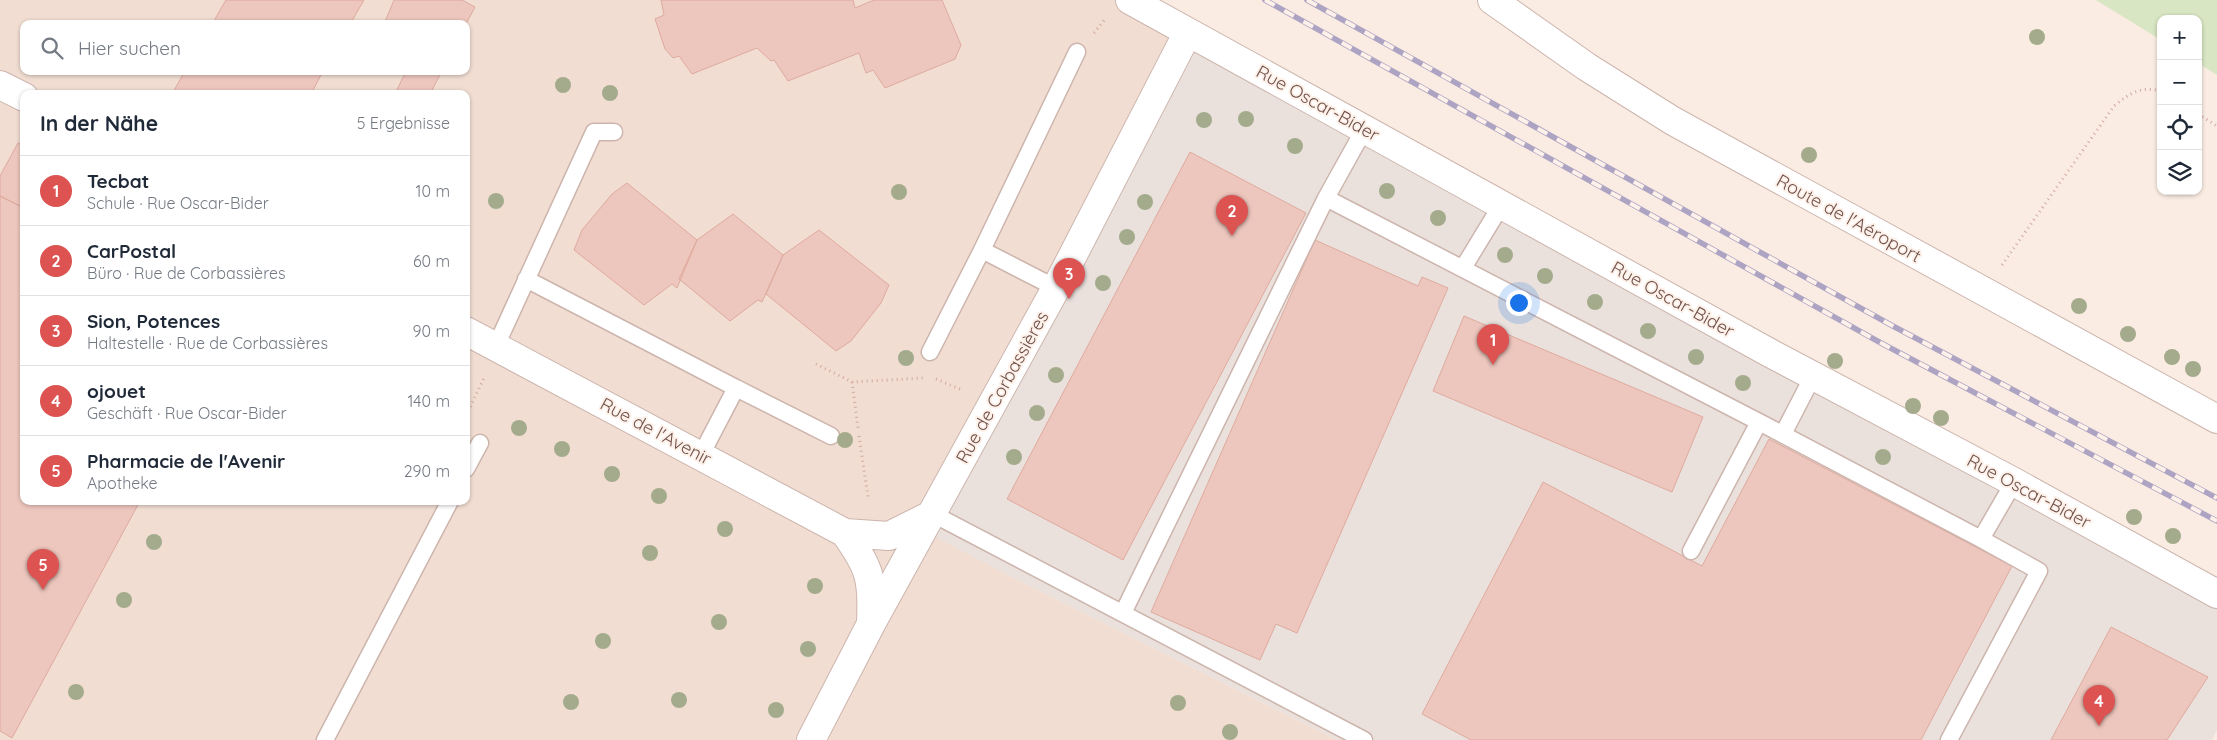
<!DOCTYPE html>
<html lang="de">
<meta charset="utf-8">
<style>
:root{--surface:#fff;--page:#f2f2f3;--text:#1f2937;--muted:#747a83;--line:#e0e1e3;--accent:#dc5351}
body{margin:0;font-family:Quicksand,sans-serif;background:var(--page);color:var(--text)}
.controls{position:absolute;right:15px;top:15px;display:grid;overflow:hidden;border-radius:10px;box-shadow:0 1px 4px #0004}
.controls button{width:45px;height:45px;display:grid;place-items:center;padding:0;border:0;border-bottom:1px solid var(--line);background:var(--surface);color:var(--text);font:25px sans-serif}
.you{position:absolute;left:1518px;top:302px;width:18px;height:18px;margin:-12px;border:4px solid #fff;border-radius:50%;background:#1a73e8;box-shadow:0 0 0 8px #1a73e833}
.badge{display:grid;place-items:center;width:32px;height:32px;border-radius:50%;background:var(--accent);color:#fff;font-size:16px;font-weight:700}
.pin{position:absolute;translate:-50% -41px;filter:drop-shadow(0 1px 2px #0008)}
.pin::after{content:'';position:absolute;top:26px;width:18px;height:15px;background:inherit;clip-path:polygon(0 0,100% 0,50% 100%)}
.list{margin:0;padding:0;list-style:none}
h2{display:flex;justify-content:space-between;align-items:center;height:65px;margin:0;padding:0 20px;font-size:21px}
h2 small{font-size:16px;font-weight:400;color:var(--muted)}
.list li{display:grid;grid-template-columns:32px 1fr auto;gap:15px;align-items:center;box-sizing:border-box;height:70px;padding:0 20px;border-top:1px solid var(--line)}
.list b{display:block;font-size:19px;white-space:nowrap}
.list p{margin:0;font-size:16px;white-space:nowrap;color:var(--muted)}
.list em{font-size:16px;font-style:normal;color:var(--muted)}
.icon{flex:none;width:28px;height:28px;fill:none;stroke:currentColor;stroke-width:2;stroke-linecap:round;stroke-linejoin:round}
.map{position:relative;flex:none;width:2217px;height:740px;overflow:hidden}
.search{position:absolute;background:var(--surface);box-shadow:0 1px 4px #0004;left:20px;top:20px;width:450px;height:55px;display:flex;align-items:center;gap:12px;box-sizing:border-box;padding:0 18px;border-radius:10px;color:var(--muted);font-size:19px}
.panel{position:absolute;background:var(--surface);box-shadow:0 1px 4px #0004;left:20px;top:90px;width:450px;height:415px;border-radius:10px}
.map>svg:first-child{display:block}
</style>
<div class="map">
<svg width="2217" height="740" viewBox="0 0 2217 740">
<rect width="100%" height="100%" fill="#faece3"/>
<path fill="#f1ddd2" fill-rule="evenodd" d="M0,0H1130L1188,32L1006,574L1337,740H0ZM24,24H466V71H24ZM24,94H466V501H24Z"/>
<path fill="#eae1dd" d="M1188,32L2217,594V730L2212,740H1337L1006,574L924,531Z"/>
<path fill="#d8e6c3" d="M2096,0H2217V75L2198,63V19H2161V40Z"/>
<path fill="#edc6bd" stroke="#dfaa9e" d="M226,0H364L350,24H212Z
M394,0H462L475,7L466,24H384Z
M661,0H853L855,8L874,0H942L961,45L955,59L885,88L873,70L866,73L859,53L788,81L774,60L771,61L757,48L692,74L679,56L673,58L665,49L655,19L664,15Z
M185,71H323L311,94H172Z
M406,71H442L430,94H395Z
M18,143L24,146V208L0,196V176Z
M1190,152L1306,213L1123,560L1007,499Z
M627,183L697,240L677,288L672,284L644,305L574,250L582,230L612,194Z
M0,196L24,208V501H140L12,738L0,731Z
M733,214L783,255L762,302L758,300L730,321L679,279L697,240Z
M819,230L889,285L881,303L851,341L836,351L766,294L783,255Z
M1315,240L1418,286L1422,277L1448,288L1297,633L1276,624L1260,660L1151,612Z
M1464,316L1703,417L1672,492L1433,391Z
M1769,439L2012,566L1921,740H1471L1422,714L1543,482L1702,566Z
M2111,627L2208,677L2167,740H2051Z"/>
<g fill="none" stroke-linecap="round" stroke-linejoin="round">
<defs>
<path id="service" d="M1326,198L1759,422
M982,250L1077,52
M1463,268L1502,204
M526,279L736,388
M496,346L594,132H614
M930,352L982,250L1056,288
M1783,434L1813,376
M701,455L736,388L831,436
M466,469L480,443
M933,514L1364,740
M1691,551L1759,422L1981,539
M1123,613L1326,198L1365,128
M325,740L450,501
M1949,740L2039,571L1981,539L2014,482"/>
<path id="minor" d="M1130,0L1770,353L2014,482L2217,594
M1492,0L1587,67L1673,121L2217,419
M0,85L24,97
M466,331L845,533L889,536L933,514
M845,533C870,568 873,579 871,622
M811,740L871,624L1056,288L1188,32"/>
</defs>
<use href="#service" stroke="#cdb5ad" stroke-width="19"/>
<use href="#minor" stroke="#cdb5ad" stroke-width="30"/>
<path stroke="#d2a9a0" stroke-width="3" stroke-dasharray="1 4" stroke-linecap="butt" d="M1094,33L1105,19
M2198,114L2217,126
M2002,265L2114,106C2130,93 2140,86 2161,91
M816,364L852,382L923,378
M936,379L962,390
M852,382L858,428
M466,416L484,378
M859,436L868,497"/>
<use href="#service" stroke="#fff" stroke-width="16"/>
<use href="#minor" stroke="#fff" stroke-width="28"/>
<defs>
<path id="rail" d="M1265,0L1881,343L2217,521
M1307,0L1891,325L2217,498"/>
</defs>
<use href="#rail" stroke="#ada3c2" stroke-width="5.5"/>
<use href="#rail" stroke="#fdf1e9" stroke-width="4" stroke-dasharray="11" stroke-linecap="butt"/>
</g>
<g fill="#a4ab8c">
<circle cx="2037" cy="37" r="8"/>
<circle cx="563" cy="85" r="8"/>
<circle cx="610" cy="93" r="8"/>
<circle cx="1246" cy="119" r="8"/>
<circle cx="1204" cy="120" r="8"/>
<circle cx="1295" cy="146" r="8"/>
<circle cx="1809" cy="155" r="8"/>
<circle cx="1387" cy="191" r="8"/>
<circle cx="899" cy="192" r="8"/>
<circle cx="496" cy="201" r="8"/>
<circle cx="1145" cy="202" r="8"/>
<circle cx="1438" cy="218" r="8"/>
<circle cx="1127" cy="237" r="8"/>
<circle cx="1505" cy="255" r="8"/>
<circle cx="1545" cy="276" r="8"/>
<circle cx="1103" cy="283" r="8"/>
<circle cx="1595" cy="302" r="8"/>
<circle cx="2079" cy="306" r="8"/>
<circle cx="1648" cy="331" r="8"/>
<circle cx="2128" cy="334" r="8"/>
<circle cx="1696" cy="357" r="8"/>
<circle cx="2172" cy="357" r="8"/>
<circle cx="906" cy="358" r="8"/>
<circle cx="1835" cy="361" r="8"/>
<circle cx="2193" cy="369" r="8"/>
<circle cx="1056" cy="375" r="8"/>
<circle cx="1743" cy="383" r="8"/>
<circle cx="1913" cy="406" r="8"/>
<circle cx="1037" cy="413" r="8"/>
<circle cx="1941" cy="418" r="8"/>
<circle cx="519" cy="428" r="8"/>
<circle cx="845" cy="440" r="8"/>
<circle cx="562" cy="449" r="8"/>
<circle cx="1014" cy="457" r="8"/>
<circle cx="1883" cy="457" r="8"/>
<circle cx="612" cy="474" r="8"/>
<circle cx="659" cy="496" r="8"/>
<circle cx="2134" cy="517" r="8"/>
<circle cx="725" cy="529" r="8"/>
<circle cx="2173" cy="536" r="8"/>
<circle cx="154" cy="542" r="8"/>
<circle cx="650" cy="553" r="8"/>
<circle cx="815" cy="586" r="8"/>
<circle cx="124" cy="600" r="8"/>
<circle cx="719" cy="622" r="8"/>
<circle cx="603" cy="641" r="8"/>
<circle cx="808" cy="649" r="8"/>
<circle cx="76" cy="692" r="8"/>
<circle cx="679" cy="700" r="8"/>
<circle cx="571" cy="702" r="8"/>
<circle cx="1178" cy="703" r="8"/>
<circle cx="776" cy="710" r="8"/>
<circle cx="1230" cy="732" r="8"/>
</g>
<g text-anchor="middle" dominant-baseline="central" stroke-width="4" stroke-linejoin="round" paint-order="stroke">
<g font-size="18" fill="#70514b" stroke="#fdf1e9">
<text transform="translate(1318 103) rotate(29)">Rue Oscar-Bider</text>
<text transform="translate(1849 218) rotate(29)">Route de l'Aéroport</text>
<text transform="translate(1673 299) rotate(29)">Rue Oscar-Bider</text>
<text transform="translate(1002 387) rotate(-61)">Rue de Corbassières</text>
<text transform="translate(656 431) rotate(28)">Rue de l'Avenir</text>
<text transform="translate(2029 491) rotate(28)">Rue Oscar-Bider</text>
</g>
</g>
</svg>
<div class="controls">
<button>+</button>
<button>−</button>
<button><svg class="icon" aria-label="locate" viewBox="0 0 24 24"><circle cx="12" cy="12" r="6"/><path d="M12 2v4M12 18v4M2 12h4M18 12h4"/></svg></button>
<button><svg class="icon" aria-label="layers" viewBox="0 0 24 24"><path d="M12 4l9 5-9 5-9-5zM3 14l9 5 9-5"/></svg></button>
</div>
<div class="you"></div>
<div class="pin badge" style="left:1493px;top:365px">1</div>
<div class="pin badge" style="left:1232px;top:236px">2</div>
<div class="pin badge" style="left:1069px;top:299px">3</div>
<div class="pin badge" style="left:2099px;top:726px">4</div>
<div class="pin badge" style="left:43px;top:590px">5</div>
<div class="search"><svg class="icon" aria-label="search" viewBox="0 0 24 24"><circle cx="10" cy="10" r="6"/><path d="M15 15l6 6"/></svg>Hier suchen</div>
<section class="panel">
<h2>In der Nähe<small>5 Ergebnisse</small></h2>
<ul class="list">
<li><span class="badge">1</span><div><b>Tecbat</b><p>Schule · Rue Oscar-Bider</p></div><em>10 m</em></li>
<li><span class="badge">2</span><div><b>CarPostal</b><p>Büro · Rue de Corbassières</p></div><em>60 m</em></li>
<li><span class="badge">3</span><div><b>Sion, Potences</b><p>Haltestelle · Rue de Corbassières</p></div><em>90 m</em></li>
<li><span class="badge">4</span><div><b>ojouet</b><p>Geschäft · Rue Oscar-Bider</p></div><em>140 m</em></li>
<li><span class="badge">5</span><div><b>Pharmacie de l'Avenir</b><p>Apotheke</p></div><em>290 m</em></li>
</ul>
</section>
</div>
